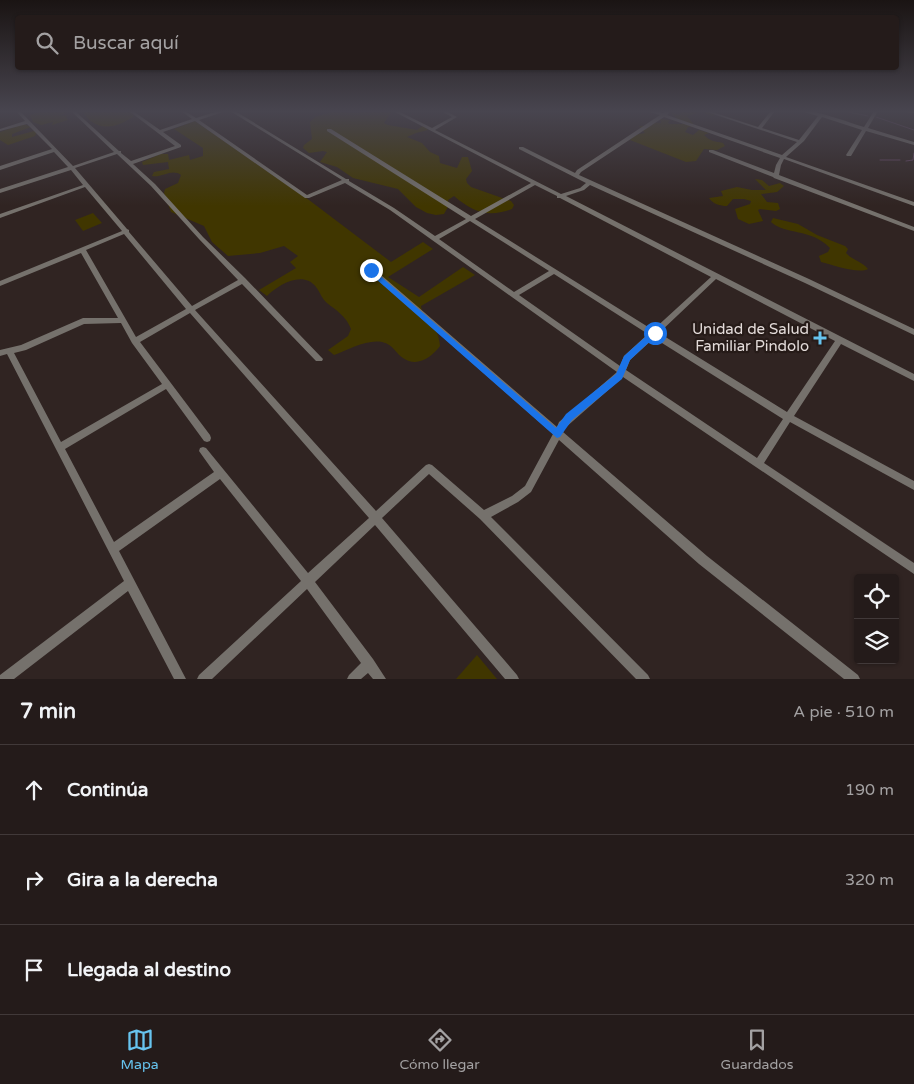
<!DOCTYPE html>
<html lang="es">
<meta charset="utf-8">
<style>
:root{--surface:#241b1a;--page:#302827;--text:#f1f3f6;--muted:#a3a1a2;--line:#413939;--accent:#67c4ef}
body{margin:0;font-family:"Varela Round",sans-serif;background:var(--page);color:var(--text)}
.controls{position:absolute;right:15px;bottom:15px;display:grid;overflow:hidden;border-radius:5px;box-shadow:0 1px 4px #0004}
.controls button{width:45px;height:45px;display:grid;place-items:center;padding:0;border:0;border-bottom:1px solid var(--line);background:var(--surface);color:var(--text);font:25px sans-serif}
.stop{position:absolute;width:15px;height:15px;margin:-11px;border:4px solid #1a73e8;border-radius:50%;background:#fff}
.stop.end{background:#1a73e8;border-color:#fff;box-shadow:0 1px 5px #0008}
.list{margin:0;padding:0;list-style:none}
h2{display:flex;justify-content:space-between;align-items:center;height:65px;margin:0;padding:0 20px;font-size:21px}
h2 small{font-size:16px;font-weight:400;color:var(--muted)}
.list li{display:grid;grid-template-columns:32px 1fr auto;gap:15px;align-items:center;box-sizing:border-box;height:90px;padding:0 20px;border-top:1px solid var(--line)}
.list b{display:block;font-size:19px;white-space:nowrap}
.list em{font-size:16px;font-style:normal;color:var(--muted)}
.icon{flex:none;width:28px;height:28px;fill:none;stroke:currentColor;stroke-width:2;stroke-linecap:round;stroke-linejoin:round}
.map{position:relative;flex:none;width:914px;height:679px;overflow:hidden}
.search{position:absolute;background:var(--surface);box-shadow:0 1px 4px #0004;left:15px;right:15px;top:15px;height:55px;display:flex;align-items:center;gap:12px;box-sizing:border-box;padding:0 18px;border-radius:5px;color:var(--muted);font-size:19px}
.sheet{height:335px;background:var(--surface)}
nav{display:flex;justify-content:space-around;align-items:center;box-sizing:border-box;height:70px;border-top:1px solid var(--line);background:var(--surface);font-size:14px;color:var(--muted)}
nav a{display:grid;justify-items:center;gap:2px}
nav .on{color:var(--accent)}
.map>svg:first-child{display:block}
</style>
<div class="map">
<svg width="914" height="679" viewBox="0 0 914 679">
<rect width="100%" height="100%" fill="#302422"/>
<path fill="#403600" d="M44,111H69L59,116L68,115L66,117L68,120L52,125L53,122L41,125L33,122L30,115Z
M80,111H134L131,112L134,116C121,125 106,131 92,122C87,119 86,113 80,111Z
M335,111L357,113L364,111H392L384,123L388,125L417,130L424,125L428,130L416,133L407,137L422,143L430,152L439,156L440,163L457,168L462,157H468L472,171L466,179L467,183L471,187L511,201L514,205L512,209C488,218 473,212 454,196L448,200L449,205L444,214L436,215L427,213L416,207L398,189L353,178L337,167L320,162L327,152L323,151L309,153L303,148L304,145L312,139L310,122L315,117Z
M669,111L679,115L681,111H707L716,114L713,116L701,112L687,116L695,126L688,127L685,132L693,135L699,130L709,133L704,135C711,142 715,141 723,143L725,146L717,150L704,149L696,161L686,162L630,140L634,135L645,133L639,126H652L649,122L661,123L660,119L670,120L668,123L670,124H683Z
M195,121L309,200L391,262L423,242L433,249L388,277L419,297L463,267L475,275L421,306C423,323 439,324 440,346C432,357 417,368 403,358C395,353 394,345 382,342C367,339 348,350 334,355L328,350L348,336L351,329C346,316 337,311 327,303C322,299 320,292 316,287C303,270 278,285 267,296L259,290L296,268L290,262L298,256L284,246L260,253L228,256L212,242L204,226L171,212L164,193L165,189L178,183L181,175C172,168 162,178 152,176L154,172L169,169L168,162L143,165L142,162L161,154H168L169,160L189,155L190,160L203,156V148L174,129Z
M24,124L31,127L12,134V137L34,131L37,132L35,136L8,145L0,140V132Z
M755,179L762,180L769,186L780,183L784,186L777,192L761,194L767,202L778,203L780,209L776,211L760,209L758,210L763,221L749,224L738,219L735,209L750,204L751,201L744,199H733L727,206C720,206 713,204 709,198L723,196L721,191L737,187L752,190H766Z
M93,213L102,223L83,231L75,220Z
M773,218L798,224L817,235L845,246L848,249L846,253C852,260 863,262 868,269C858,274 833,265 821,262L819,256L828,252L830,248C811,228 785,235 771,222Z
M477,655L497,679H456Z"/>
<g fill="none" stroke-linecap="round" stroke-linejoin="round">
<path stroke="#624460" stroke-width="1" d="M844,111L868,116
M876,117L914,130
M880,160H900
M906,161L913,160L914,153"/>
<path fill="#75716c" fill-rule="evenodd" d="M16,111H20L73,166L114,152L71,111H75L119,151H121V153L131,161L175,146L129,111H133L160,130L192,119L181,111H185L196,118L218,111H223V112L199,120L307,195L342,180L230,111H235L346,179H349V181L394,208L435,236L466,219L327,131V129H331L471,216L531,183L393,111H398L432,128L452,117L441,111H446L457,117L435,130L561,194L580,188L586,183L519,149V147H523L575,173L577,170L660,115L650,112V111H655L663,113L666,111H671L667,115L782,155L797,142L704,111H709L758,127L771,111H775L762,128L799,140L818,116L804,112V111C819,111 848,122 864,127L874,111H878L868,128L914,142V145L866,131L851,156H847L846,155L862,130L822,117L804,141L786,157L914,202V206L784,159L781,165L779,175L914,227V231L774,178L773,177L709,152V150H713L774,173L776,165L780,158L664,117L581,172L579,175L809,279L914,329V335L805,283L590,185L584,190L566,196L914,374V381L841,344L794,416L914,481V490L790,422L764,463L914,563V574L623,377L565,428L563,432L707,556L858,675L860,679H844L699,564L559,440L531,492L518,502L491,517L648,675L650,679H636L480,519L429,474L382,518L517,675L519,679H505L375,525L315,582L373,659L386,679H373L368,673L361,679H347L349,675L361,663L307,589L212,679H197L199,675L301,581L220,479L119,551L186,679H174L128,591L14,679H0V675L124,581L7,354L0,356V350L21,345L83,318H118L81,253L0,286V281L122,231L85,187L0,218V214L83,185L71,170L0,193V189L68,167L54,152L0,170V166L52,149L27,124L0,131V129L25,121ZM195,121L305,198H309L345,183L390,210L617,372L559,422L557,427L373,268H369L368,270L369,272L553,434L525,486L512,496L484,510L432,465L429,464L426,465L376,511L195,310L242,284L316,361H322L323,359L245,278L203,237L155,184L133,164L181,147V145L163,132ZM117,154L151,186L199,239L238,280L192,306L129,232V230L127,229L75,168ZM535,185L557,196V198H560L711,277L653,330L475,219ZM470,221L549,271L514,292L439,239ZM124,234L186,309L136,337L86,250ZM554,274L648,334L624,356L620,366L519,295ZM716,279L835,341L787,412L659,333ZM190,313L369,518L308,573L206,448L203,447L200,448L199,451L214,472L114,542L65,449L166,389L204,441L207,442L210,441L211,438L210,435L140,342ZM121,323L132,343L162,384L61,442L14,353L26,350L84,324ZM654,338L783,419L757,458L626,370L630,360Z
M906,111H914V113L906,112Z"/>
</g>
<linearGradient id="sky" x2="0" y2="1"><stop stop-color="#1a1413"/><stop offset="0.54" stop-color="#48454f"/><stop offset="1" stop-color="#48454f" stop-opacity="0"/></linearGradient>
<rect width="914" height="206" fill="url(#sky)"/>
<path fill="#1a73e8" d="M371,268L556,428L566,414L616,374L624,356L652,331L659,333L630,360L622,379L572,420L560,437L557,438L368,272V269Z"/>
<path fill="#67c4ef" stroke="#261b18" stroke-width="2" d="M817.5 330.5h5v5h5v5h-5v5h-5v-5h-5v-5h5z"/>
<g text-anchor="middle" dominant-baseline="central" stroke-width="4.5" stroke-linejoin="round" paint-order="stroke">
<g font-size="15" fill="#e3dbd9" stroke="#261b18" text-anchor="end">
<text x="809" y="329">Unidad de Salud<tspan x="809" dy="17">Familiar Pindolo</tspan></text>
</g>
</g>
</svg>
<div class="controls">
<button><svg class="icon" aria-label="locate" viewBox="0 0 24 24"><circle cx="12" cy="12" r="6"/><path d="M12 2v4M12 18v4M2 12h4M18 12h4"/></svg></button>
<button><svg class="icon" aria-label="layers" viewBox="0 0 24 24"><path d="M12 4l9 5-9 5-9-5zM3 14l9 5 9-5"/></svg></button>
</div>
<div class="stop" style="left:655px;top:333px"></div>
<div class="stop end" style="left:371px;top:270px"></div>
<div class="search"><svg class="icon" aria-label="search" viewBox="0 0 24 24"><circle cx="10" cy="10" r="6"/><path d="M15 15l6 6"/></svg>Buscar aquí</div>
</div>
<section class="sheet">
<h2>7 min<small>A pie · 510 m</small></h2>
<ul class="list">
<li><svg class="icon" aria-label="ahead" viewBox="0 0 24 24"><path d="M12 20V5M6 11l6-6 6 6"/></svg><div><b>Continúa</b></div><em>190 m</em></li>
<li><svg class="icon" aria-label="right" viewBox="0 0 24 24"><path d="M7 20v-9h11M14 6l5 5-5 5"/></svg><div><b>Gira a la derecha</b></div><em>320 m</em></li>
<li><svg class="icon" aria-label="arrive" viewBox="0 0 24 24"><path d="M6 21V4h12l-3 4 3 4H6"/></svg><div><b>Llegada al destino</b></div></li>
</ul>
</section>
<nav>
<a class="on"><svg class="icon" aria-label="map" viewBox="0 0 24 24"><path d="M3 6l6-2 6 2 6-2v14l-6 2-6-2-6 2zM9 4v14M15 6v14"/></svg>Mapa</a>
<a><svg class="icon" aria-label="directions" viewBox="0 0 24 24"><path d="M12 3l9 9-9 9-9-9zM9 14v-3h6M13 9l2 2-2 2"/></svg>Cómo llegar</a>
<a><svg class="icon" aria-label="saved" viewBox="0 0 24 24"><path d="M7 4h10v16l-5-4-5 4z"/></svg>Guardados</a>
</nav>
